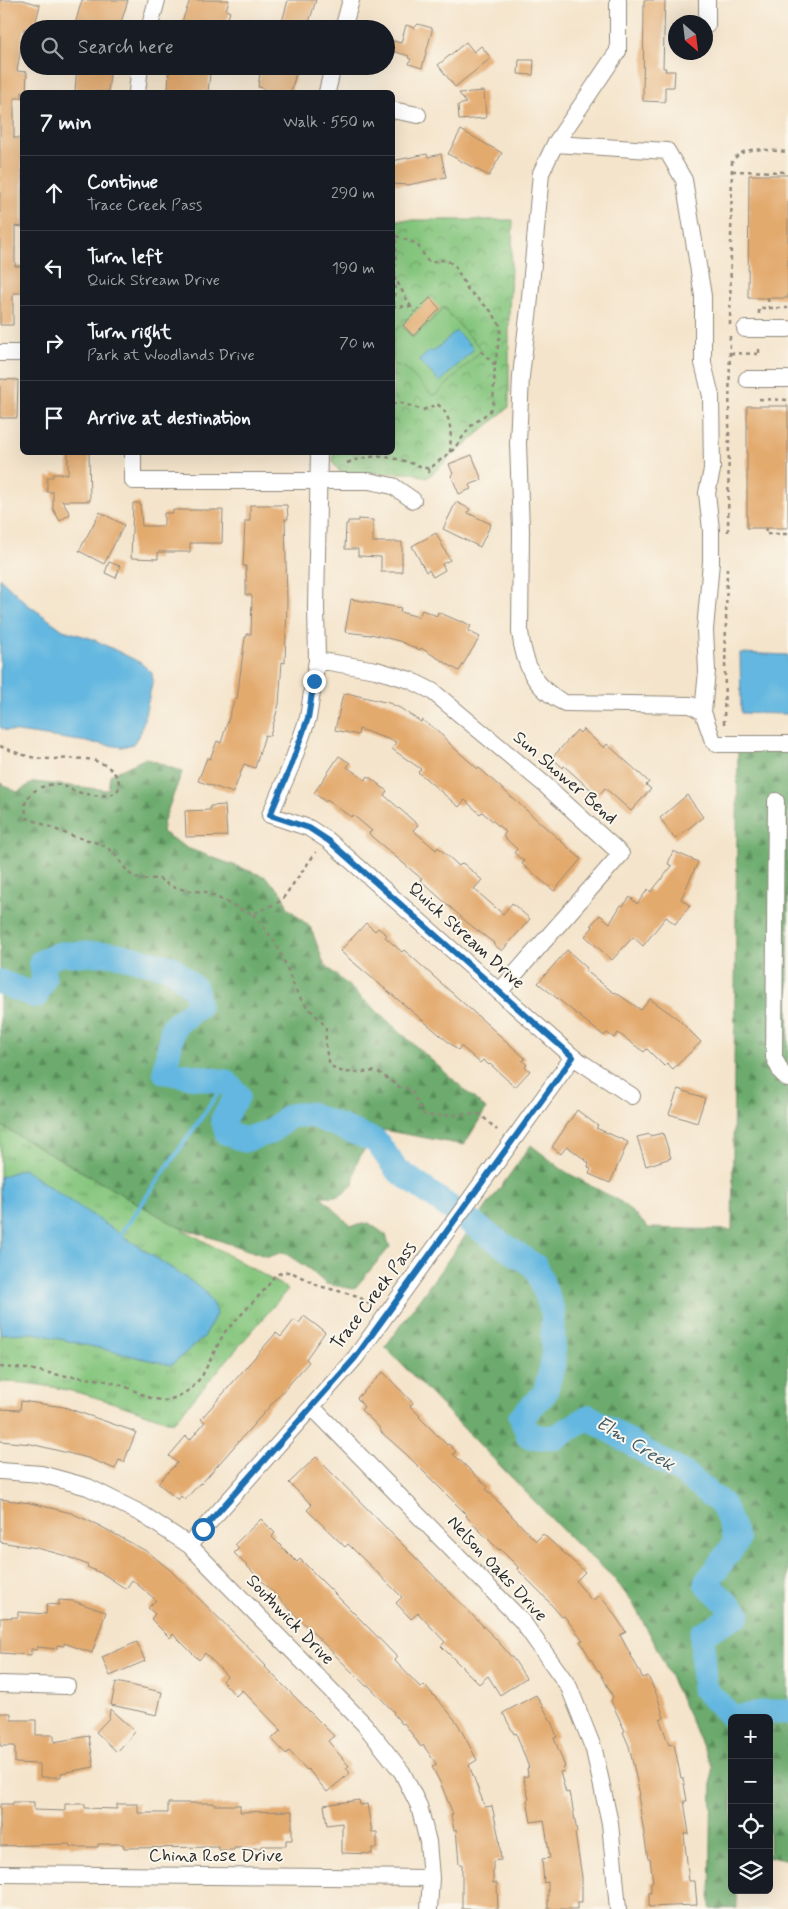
<!DOCTYPE html>
<meta charset="utf-8">
<style>
:root{--surface:#171b24;--page:#242831;--text:#f1f3f6;--muted:#9ea1a6;--line:#363941}
body{margin:0;font-family:Mynerve,sans-serif;background:var(--page);color:var(--text)}
.controls{position:absolute;right:15px;bottom:15px;display:grid;overflow:hidden;border-radius:8px;box-shadow:0 5px 20px #0002}
.controls button{width:45px;height:45px;display:grid;place-items:center;padding:0;border:0;border-bottom:1px solid var(--line);background:var(--surface);color:var(--text);font:25px sans-serif}
.compass{position:absolute;left:668px;top:15px;width:45px;height:45px;border-radius:50%;background:var(--surface);box-shadow:0 5px 20px #0002;rotate:152deg}
.stop{position:absolute;width:15px;height:15px;margin:-11px;border:4px solid #1f6fb2;border-radius:50%;background:#fff}
.stop.end{background:#1f6fb2;border-color:#fff;box-shadow:0 1px 5px #0008}
.list{margin:0;padding:0;list-style:none}
h2{display:flex;justify-content:space-between;align-items:center;height:65px;margin:0;padding:0 20px;font-size:21px}
h2 small{font-size:16px;font-weight:400;color:var(--muted)}
.list li{display:grid;grid-template-columns:32px 1fr auto;gap:15px;align-items:center;box-sizing:border-box;height:75px;padding:0 20px;border-top:1px solid var(--line)}
.list b{display:block;font-size:19px;white-space:nowrap}
.list p{margin:0;font-size:16px;white-space:nowrap;color:var(--muted)}
.list em{font-size:16px;font-style:normal;color:var(--muted)}
.icon{flex:none;width:28px;height:28px;fill:none;stroke:currentColor;stroke-width:2;stroke-linecap:round;stroke-linejoin:round}
.map{position:relative;flex:none;width:788px;height:1909px;overflow:hidden}
.search{position:absolute;background:var(--surface);box-shadow:0 5px 20px #0002;left:20px;top:20px;width:375px;height:55px;display:flex;align-items:center;gap:12px;box-sizing:border-box;padding:0 18px;border-radius:28px;color:var(--muted);font-size:19px}
.panel{position:absolute;background:var(--surface);box-shadow:0 5px 20px #0002;left:20px;top:90px;width:375px;height:365px;border-radius:8px}
.map>svg:first-child{display:block}
</style>
<div class="map">
<svg width="788" height="1909" viewBox="0 0 788 1909">
<defs>
<pattern id="grass-tufts" width="24" height="20" patternUnits="userSpaceOnUse" patternTransform="scale(1.25)"><rect width="24" height="20" fill="#85c67e"/><path d="M3 7l-1-3M5 7V3M7 7l1-3M15 17l-1-3M17 17v-4M19 17l1-3" fill="none" stroke="#6da167"/></pattern>
<pattern id="forest-firs" width="22" height="20" patternUnits="userSpaceOnUse" patternTransform="scale(1.25)"><rect width="22" height="20" fill="#6cab6d"/><path d="M5 1l3.5 6h-7zM16 11l3.5 6h-7z" fill="#598b5a"/></pattern>
<pattern id="park-crowns" width="20" height="18" patternUnits="userSpaceOnUse" patternTransform="scale(1.25)"><rect width="20" height="18" fill="#85c67e"/><path d="M2 6a3 3 0 1 1 6 0M12 15a3 3 0 1 1 6 0" fill="none" stroke="#6da167"/></pattern>
</defs>
<rect width="100%" height="100%" fill="#fbf7ec"/>
<filter id="ink" filterUnits="userSpaceOnUse"><feTurbulence type="fractalNoise" baseFrequency=".02" numOctaves="2"/><feDisplacementMap in="SourceGraphic" scale="10" xChannelSelector="R" yChannelSelector="G"/><feConvolveMatrix kernelMatrix="1 2 1 2 8 2 1 2 1" color-interpolation-filters="sRGB"/></filter>
<filter id="wash" filterUnits="userSpaceOnUse"><feTurbulence type="fractalNoise" baseFrequency=".0096" numOctaves="4" result="noise"/><feDisplacementMap in="SourceGraphic" scale="20" xChannelSelector="R" yChannelSelector="G"/><feGaussianBlur stdDeviation="1.12" result="paint"/><feColorMatrix in="noise" values="0 0 0 0 0 0 0 0 0 0 0 0 0 0 0 0 0 1.4 0 .05"/><feComposite in="paint" operator="in"/></filter>
<g filter="url(#wash)">
<rect width="100%" height="100%" fill="#f4e4cb"/>
<path fill="url(#grass-tufts)" stroke="#587854" d="M0,1125L288,1289L173,1423C117,1404 61,1382 0,1382Z"/>
<path fill="url(#forest-firs)" stroke="#4c6b4c" d="M738,746L788,747V1860L776,1857L769,1858V1718H732V1890H736L737,1908L710,1909L712,1766L652,1638L632,1602L612,1576L574,1542L385,1347L531,1145L564,1171L621,1202L649,1228L732,1230Z
M146,758L182,772L164,820L162,832L187,848L266,877L282,893L288,908L311,928L324,964L486,1109L464,1145L383,1130L374,1133L356,1164L353,1185L340,1196H321L351,1226L369,1223L386,1235L390,1247L354,1289L326,1284L309,1269L283,1252L268,1257L177,1226L0,1125V783L17,792L34,782L108,790L110,775Z"/>
<path fill="url(#park-crowns)" stroke="#587854" d="M393,220H513L509,315V407L427,478L413,473H341L333,463V453L392,452Z"/>
<path fill="#85c67e" stroke="#587854" d="M444,308L482,350L436,395H432L405,368L393,364V333L401,325L413,338Z"/>
<path fill="#64b7e0" stroke="#487186" d="M456,331L474,349L440,382L419,361L430,350L433,352Z
M0,578L27,604L63,630L93,639L141,663L152,673L153,680L141,732L133,744L122,747L4,730L0,727Z
M740,653L788,655V714L741,713Z
M23,1169L204,1290L217,1312L204,1337L171,1365L34,1333L0,1334V1177Z"/>
<g fill="none" stroke-linecap="round" stroke-linejoin="round">
<path stroke="#64b7e0" stroke-width="4.5" d="M115,1237L120,1235L226,1082"/>
<path stroke="#64b7e0" stroke-width="25" d="M0,982L36,996L44,978L41,962L60,954H114L172,968L196,990L198,1006L173,1027L165,1072L226,1082L238,1095L223,1119L227,1133L244,1140L270,1132L289,1116L309,1114L376,1141L397,1170L500,1243L536,1267L553,1312V1363L545,1393L521,1417L529,1436L554,1438L589,1417L654,1457L685,1474L723,1505L737,1541L706,1583L738,1614L702,1634L704,1689L733,1718
M738,1718L766,1712H788"/>
</g>
<g id="blocks">
<path fill="#e3aa6e" d="M0,0H23L40,5L34,29H24L17,71L27,72L26,92H22V98H14V138H22V227L15,226V266H22V293H13V325H0Z
M82,0H128L119,29H92L75,24Z
M190,0H229L226,10L230,12L224,29H196L181,24Z
M288,0H316L307,29H280Z
M644,0H665L663,68H666L665,71H675L674,87H665V102L643,101Z
M418,24L432,28V31L422,68L409,64L411,59L408,58L409,56L386,49V39L401,43L406,25L414,28Z
M466,42L474,52L481,46L491,58L455,87L438,65Z
M519,60H534L533,75L518,74Z
M77,66H111L108,92H75Z
M261,66H298L291,92H263L264,88L258,87Z
M169,69L210,74L208,92H168Z
M484,91L486,118L459,120L458,105L466,103L459,93Z
M461,130L502,153L489,176L448,154Z
M427,154L428,157L441,154L446,177L408,185L392,184V161Z
M749,175H788V298H748Z
M430,298L440,309L413,336L403,325Z
M0,379L18,380L17,418H0Z
M747,406H788V528H747Z
M68,452H89L90,501H62L70,514L60,521L53,509V492H47V477H53V474H68Z
M472,455L482,480L469,485L471,489L459,494L451,475L453,474L449,464Z
M456,502L470,509L468,513L491,524L480,547L443,529Z
M133,503H140L142,526H164V513H173V510H223L222,543H190V552H158V559L131,558Z
M250,505H287L288,519H285L287,602L285,663L282,662L279,704L270,736L265,735L255,768L244,764L233,793L198,781L207,758L210,759L217,741L221,743L235,698L237,699L245,637H247V634H251L252,597L251,595H246V566H243L245,521H250Z
M100,512L124,525L104,564L79,551Z
M358,519L373,520V542H402V572H381V557L358,556V549H345L346,524H348V521H358Z
M436,533L450,560L442,564L445,570L433,577L429,570L426,572L412,546Z
M109,562L120,566L116,578L105,573Z
M351,599L401,608L400,612L419,617L422,610L437,616L438,612L461,622L462,621L471,626L468,631L480,637L459,671L421,648L420,650L399,641L371,634V635L345,632Z
M346,693L389,703L400,708L421,722L422,720L437,730L453,747L478,769L479,768L581,859L554,891L522,864L524,861L514,853L517,849L503,836L506,832L482,812L480,814L465,800L459,807L418,772L421,769L392,749L396,742L359,729L358,735L335,730L343,694L346,695Z
M583,729L604,748L607,744L649,782L646,785L651,789L631,811L605,788L598,796L564,766L563,768L552,758L577,730L580,733Z
M339,756L350,763L347,767L365,780L368,776L387,791L384,795L418,825L413,830L436,850L438,847L459,866L462,863L464,864L482,880L474,889L503,914L512,903L530,919L502,951L493,944L494,943L469,924L420,880L422,879L371,836L369,833L372,831L353,815L351,817L327,800L326,802L314,793Z
M687,795L703,817L675,839L660,818Z
M225,805L227,836L186,837L185,811L210,810V806Z
M673,851L698,862L681,899L690,906L675,924L666,917L643,946L633,937L612,960L585,936L593,927L591,925L600,915L610,923L621,905L623,906L630,897L637,904L648,889L651,892L672,866L668,864Z
M366,923L375,931L378,928L387,935L385,937L402,952L404,950L525,1058L523,1061L527,1065L525,1067L530,1071L515,1087L490,1064L489,1065L483,1060L480,1063L461,1046L458,1050L340,951Z
M567,950L587,968L585,970L614,993L615,992L641,1010L650,999L678,1019L701,1042L673,1069L667,1063L664,1066L647,1049L644,1052L618,1033L614,1038L607,1033L604,1036L538,983Z
M678,1089L705,1098L697,1123L669,1114Z
M577,1110L598,1126L596,1128L628,1142L610,1183L589,1174L591,1169L588,1167L589,1163L567,1146L561,1154L552,1147Z
M663,1133L671,1158L646,1166L637,1137L650,1134V1136Z
M304,1316L325,1332L306,1359L309,1362L201,1484L200,1483L185,1500L181,1496L178,1500L158,1483L177,1463L169,1456L186,1436L190,1440L205,1422L201,1419L276,1333L281,1337L294,1320L299,1323Z
M383,1372L413,1403L410,1406L420,1416L419,1417L447,1445L449,1444L456,1452L453,1454L488,1487L486,1489L536,1541L543,1534L585,1572L576,1581L592,1601L599,1595L610,1608L626,1632L620,1635L643,1678L648,1676L658,1698L664,1718L660,1720L669,1745L674,1744L681,1778H683L687,1801H684L689,1834H684L689,1881H695L697,1905L649,1907V1893H651V1882H653L650,1859H648L638,1795H640L629,1746L623,1732L625,1731L611,1701L613,1697L599,1670L598,1671L580,1641L583,1640L564,1616L562,1617L542,1594L517,1569L518,1567L500,1549L499,1550L471,1522L466,1516L467,1515L406,1454L382,1433L378,1426L361,1410L364,1407L357,1398Z
M21,1401L64,1407L136,1432L124,1462L119,1460L115,1469L88,1458L31,1444L0,1441V1409L20,1410Z
M316,1457L495,1638L515,1661L526,1678L500,1695L488,1676L479,1684L441,1646L445,1642L418,1613L411,1619L396,1603L402,1597L348,1544L345,1547L307,1510L312,1505L289,1483Z
M0,1499L30,1503L71,1513L98,1525L148,1552L169,1569L237,1636L266,1666L265,1667L334,1736L328,1741L349,1766L346,1768L350,1773L327,1792L308,1769L307,1770L289,1751L286,1754L272,1739L281,1730L242,1690L236,1696L222,1681L227,1676L205,1653L199,1660L173,1634L170,1638L151,1619L155,1614L148,1608L156,1600L132,1580L126,1589L105,1575L87,1567L88,1565L63,1555L37,1548L0,1542Z
M261,1519L275,1533L272,1537L297,1562L300,1559L362,1621L397,1657L394,1660L421,1688L424,1685L447,1710L458,1724L477,1760L469,1765L485,1807L492,1806L499,1838L501,1860L493,1861V1883H497L498,1909H462V1864H459L456,1829L454,1830L451,1815L453,1814L441,1784L432,1767L437,1765L423,1745L421,1747L404,1723L402,1724L393,1713L394,1712L368,1685L366,1686L234,1553L239,1548L235,1544Z
M59,1600L73,1601L106,1612L92,1653L64,1643V1646L57,1645V1649L37,1647V1650L31,1649V1655L0,1653V1618L18,1617V1612L46,1614L47,1604L59,1605Z
M137,1642L145,1661L110,1676L102,1657Z
M116,1682L162,1692L157,1715L111,1705Z
M536,1695L551,1721L557,1737L554,1738L565,1767L563,1768L564,1771L560,1772L566,1793L569,1792L570,1798H571L577,1832L575,1833L582,1877V1902H577V1909H548V1882L544,1883L542,1859L550,1858L544,1820L531,1822L527,1800L529,1799L523,1777L528,1776L527,1768H529L516,1733L514,1734L503,1713Z
M110,1709L135,1732L117,1752L96,1732L109,1718Z
M0,1713H11V1720H36V1735H54V1742L89,1736L94,1767L61,1773V1777H40V1764L15,1763V1746H0Z
M359,1800L360,1805L367,1804L372,1832H377V1848H372V1854L342,1853V1823L327,1825L324,1805Z
M13,1802H34V1810L65,1811V1804H85V1808L117,1809V1804H138V1813H168V1803H214V1805H240V1812L292,1811V1840H286V1846H262V1848H234V1850H219V1847L124,1848L123,1844H98V1847H70V1844L0,1846V1804H13Z"/>
</g>
</g>
<g filter="url(#ink)">
<use href="#blocks" fill-opacity="0" stroke="#90887b" stroke-width="1"/>
<g fill="none" stroke-linecap="round" stroke-linejoin="round">
<defs>
<path id="minor" d="M618,0V51L555,144L541,173L529,308L521,376L518,443L521,531L520,632C524,664 534,689 565,703L691,705L703,712L713,741L719,744H788
M707,25V0
M149,29L157,0
M343,29L351,0
M137,92L140,66
M327,92L333,66
M392,110L418,115
M555,144L667,151L684,180L703,296V363L711,396L712,470L707,493L711,530V562L705,630L707,671L703,712
M745,329H788
M0,353H22
M747,379H788
M133,452V481H369L393,486L413,500
M319,452L316,607L317,660L308,718L291,766L270,815L309,828L329,841L573,1057L632,1096
M317,660L376,670L410,680L432,691L544,784L621,854L499,992
M776,801L774,1057L781,1072L788,1079
M312,1407L522,1621L569,1687L594,1750L610,1823L618,1909
M0,1471L41,1474L88,1487L142,1514L189,1545L364,1724L402,1772L419,1806L428,1842L431,1878L429,1909
M189,1545L355,1358L573,1057
M0,1684L67,1686
M0,1874L431,1878"/>
</defs>
<use href="#minor" stroke="#90887b" stroke-width="18"/>
<path stroke="#90887b" stroke-width="2.5" stroke-dasharray="4 4" stroke-linecap="butt" d="M732,171L788,172
M392,234L396,236L395,278
M396,236L417,244L427,260L431,263L442,260L448,261L455,266L468,290L492,312L501,327L495,365L493,404L490,411L471,426L453,450L429,469V475
M768,298L769,308
M394,305L395,278L411,307
M392,306L411,307L414,312
M759,314V308H788
M730,325L732,162C743,143 770,151 788,152
M759,349V357
M481,351L495,365
M730,353L759,354
M759,399L788,400
M392,404L401,403L423,410L437,404C453,415 451,435 450,453
M347,463C379,450 398,459 429,469
M766,528L765,534H788
M728,532L730,333
M724,724L727,568
M0,746C11,751 25,756 36,758C62,762 97,750 115,774C117,778 119,780 119,784C121,801 88,795 77,792C71,790 66,786 60,785C46,782 25,792 25,807C25,811 27,815 27,818C41,823 54,829 67,834C79,839 96,840 107,848C130,864 122,885 158,878L172,887L190,891L206,892L244,911L253,914L281,901L316,852
M253,914C262,926 274,938 280,952C288,969 292,986 303,1002C310,1011 320,1018 326,1028C324,1076 335,1074 377,1071L399,1087L411,1089L423,1114L431,1116L480,1114L497,1130
M0,1367L29,1369L59,1375L103,1380L124,1386L150,1398L165,1401L177,1397L191,1389L202,1376L224,1333L267,1287L275,1275L284,1272H291L319,1286L358,1296L370,1305"/>
<use href="#minor" stroke="#fff" stroke-width="16"/>
</g>
</g>
<g fill="none" stroke-linecap="round" stroke-linejoin="round" filter="url(#ink)">
<path stroke="#1f6fb2" stroke-width="6" d="M203,1529L355,1358L573,1057L329,841L309,828L270,815L291,766L308,718L314,681"/>
</g>
<g text-anchor="middle" dominant-baseline="central" stroke-width="4" stroke-linejoin="round" paint-order="stroke">
<g font-size="18" fill="#2b2b2b" stroke="#fbf7ec">
<text transform="translate(565 778) rotate(41)">Sun Shower Bend</text>
<text transform="translate(466 936) rotate(42)">Quick Stream Drive</text>
<text transform="translate(374 1296) rotate(-53)">Trace Creek Pass</text>
<text transform="translate(497 1569) rotate(47)">Nelson Oaks Drive</text>
<text transform="translate(290 1620) rotate(46)">Southwick Drive</text>
<text x="216" y="1856">China Rose Drive</text>
</g>
<g font-size="19" font-style="italic" fill="#3f5c6a" stroke="#fbf7ec">
<text transform="translate(635 1444) rotate(31)">Elm Creek</text>
</g>
</g>
</svg>
<div class="controls">
<button>+</button>
<button>−</button>
<button><svg class="icon" aria-label="locate" viewBox="0 0 24 24"><circle cx="12" cy="12" r="6"/><path d="M12 2v4M12 18v4M2 12h4M18 12h4"/></svg></button>
<button><svg class="icon" aria-label="layers" viewBox="0 0 24 24"><path d="M12 4l9 5-9 5-9-5zM3 14l9 5 9-5"/></svg></button>
</div>
<svg class="compass" viewBox="-18 -18 36 36"><path d="M0-13l5 13h-10z" fill="#e53935"/><path d="M0 13l5-13h-10z" fill="#9ea1a6"/></svg>
<div class="stop" style="left:203px;top:1529px"></div>
<div class="stop end" style="left:314px;top:681px"></div>
<div class="search"><svg class="icon" aria-label="search" viewBox="0 0 24 24"><circle cx="10" cy="10" r="6"/><path d="M15 15l6 6"/></svg>Search here</div>
<section class="panel">
<h2>7 min<small>Walk · 550 m</small></h2>
<ul class="list">
<li><svg class="icon" aria-label="ahead" viewBox="0 0 24 24"><path d="M12 20V5M6 11l6-6 6 6"/></svg><div><b>Continue</b><p>Trace Creek Pass</p></div><em>290 m</em></li>
<li><svg class="icon" aria-label="left" viewBox="0 0 24 24"><path d="M17 20v-9H6M10 6l-5 5 5 5"/></svg><div><b>Turn left</b><p>Quick Stream Drive</p></div><em>190 m</em></li>
<li><svg class="icon" aria-label="right" viewBox="0 0 24 24"><path d="M7 20v-9h11M14 6l5 5-5 5"/></svg><div><b>Turn right</b><p>Park at Woodlands Drive</p></div><em>70 m</em></li>
<li><svg class="icon" aria-label="arrive" viewBox="0 0 24 24"><path d="M6 21V4h12l-3 4 3 4H6"/></svg><div><b>Arrive at destination</b></div></li>
</ul>
</section>
</div>
